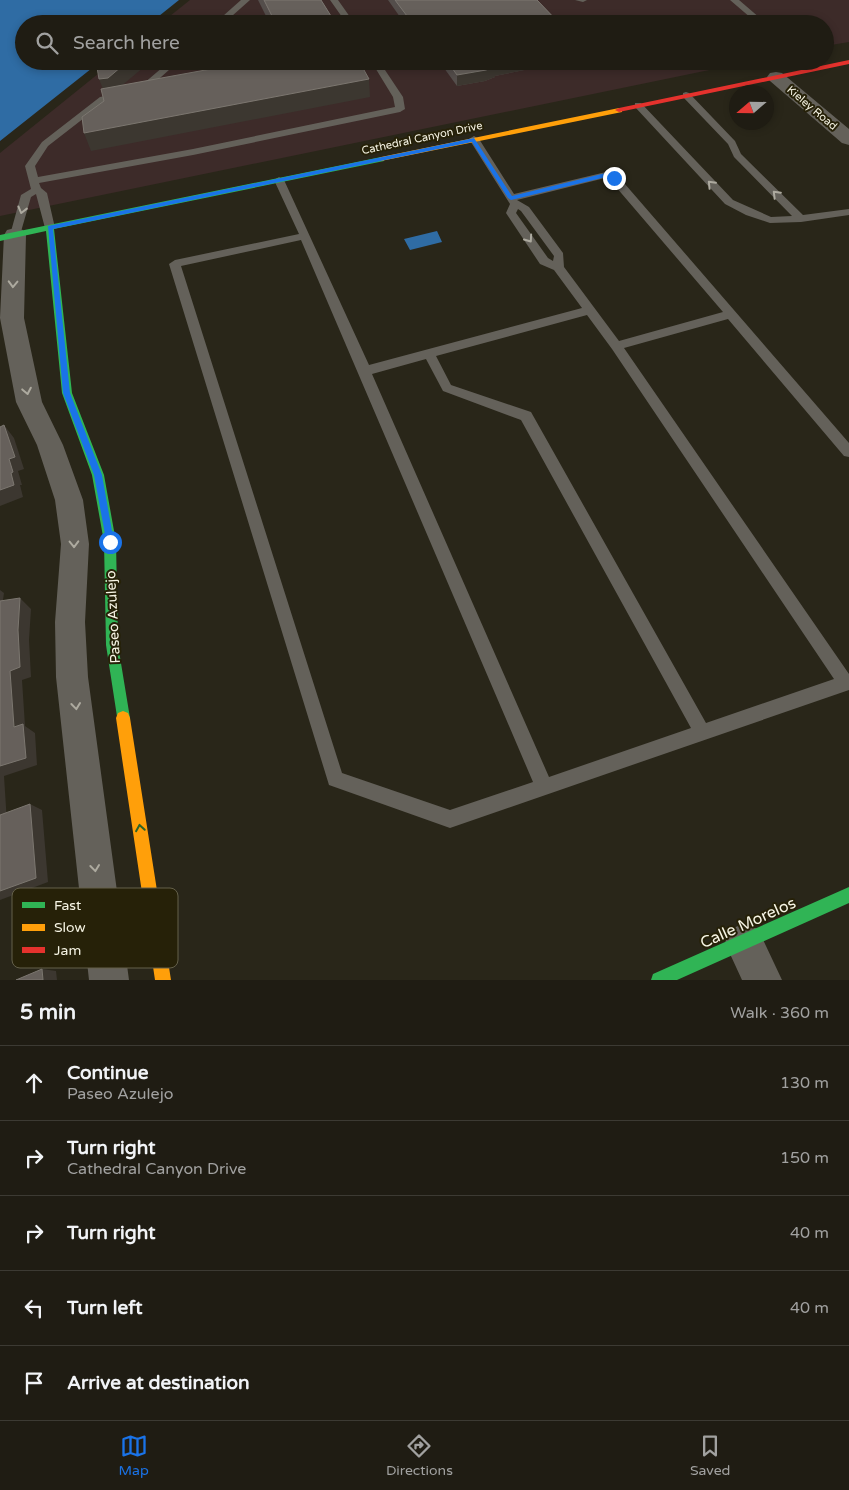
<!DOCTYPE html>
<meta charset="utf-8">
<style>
:root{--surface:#1f1c13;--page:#27251c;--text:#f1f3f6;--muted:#a1a1a0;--line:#3c3a33;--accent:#1a73e8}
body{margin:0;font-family:"Varela Round",sans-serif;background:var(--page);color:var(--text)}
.compass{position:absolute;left:729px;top:85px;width:45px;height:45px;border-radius:50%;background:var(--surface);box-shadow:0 2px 8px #0003;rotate:250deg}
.stop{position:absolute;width:15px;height:15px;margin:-11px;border:4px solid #1a73e8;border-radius:50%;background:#fff}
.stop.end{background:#1a73e8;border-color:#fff;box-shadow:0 1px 5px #0008}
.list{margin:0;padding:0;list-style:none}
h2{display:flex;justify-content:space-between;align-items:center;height:65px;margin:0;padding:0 20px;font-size:21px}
h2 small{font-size:16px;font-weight:400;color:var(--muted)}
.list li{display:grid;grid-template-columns:32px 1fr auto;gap:15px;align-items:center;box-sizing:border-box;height:75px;padding:0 20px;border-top:1px solid var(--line)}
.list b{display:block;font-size:19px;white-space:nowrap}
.list p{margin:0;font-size:16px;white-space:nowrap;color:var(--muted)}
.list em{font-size:16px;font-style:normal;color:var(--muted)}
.icon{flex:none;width:28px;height:28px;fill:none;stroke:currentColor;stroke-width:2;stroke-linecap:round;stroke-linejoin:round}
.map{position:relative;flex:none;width:849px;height:980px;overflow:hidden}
.search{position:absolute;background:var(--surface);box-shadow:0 2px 8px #0003;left:15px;right:15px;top:15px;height:55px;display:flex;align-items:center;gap:12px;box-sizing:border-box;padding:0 18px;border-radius:28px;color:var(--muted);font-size:19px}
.sheet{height:440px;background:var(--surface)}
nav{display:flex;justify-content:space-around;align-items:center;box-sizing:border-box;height:70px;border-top:1px solid var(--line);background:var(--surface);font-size:14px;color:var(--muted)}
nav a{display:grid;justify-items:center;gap:2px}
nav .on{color:var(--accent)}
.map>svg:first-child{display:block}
</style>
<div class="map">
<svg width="849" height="980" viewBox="0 0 849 980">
<rect width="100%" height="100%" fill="#292619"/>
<path fill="#3d2b29" d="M190,0H849V42L825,46V24H160Z
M114,61H753L0,216V153Z"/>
<path fill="#2f6ca4" d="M0,0H179L149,24H24V61H101L0,141Z
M437,231L442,242L410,250L404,239Z"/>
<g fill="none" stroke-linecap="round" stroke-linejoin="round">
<path fill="#64615a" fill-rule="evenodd" d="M241,0H250L223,24H214Z
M330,0H338L355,24H347Z
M575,0H587L583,2Z
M730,0H739L767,24H758Z
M170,61H179L142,94L106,101L48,146L35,166L38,177L193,149L395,107L393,97L371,61H379L403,97L405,109L400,112L193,155L39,183L41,188L47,193L55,228L50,231L45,228L36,194L31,197L20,235L19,237H11L10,235L21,195L31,189L25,166L42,142L100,97L136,90Z
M806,61H816L823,68L816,70Z
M686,92L689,93L735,141L741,154L803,215L849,209V215L801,222L770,223L746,215L725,204L635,107V103H641L733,200L771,217L792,216L734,157L728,144L683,97V93Z
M474,136L479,139L514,194L606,172L618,176L849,443V457L844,456L728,319L624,348L849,674V690L450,828L329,785L169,264L175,260L299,234L274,180L279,177L284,180L369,365L582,308L554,270L540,264L506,213L510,204L469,139ZM605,178L610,180L723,312L619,341L564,267L563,253L529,207L517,200ZM518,209L521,211L554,256L553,261L548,258L516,213ZM301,240L533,782L450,810L342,773L181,266ZM587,315L612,349L834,679L706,723L531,412L451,385L436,356ZM426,359L443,391L521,420L691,728L549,777L372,374Z"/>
<path fill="#64615a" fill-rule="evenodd" d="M776,72L782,73L849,129V145L842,143L770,81L767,77L770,73Z
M15,228L23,230L26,235L24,318L42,402L63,445L83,500L89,544L85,622L88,677L129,980H89L56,677L55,622L61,544L55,500L37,445L16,402L0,318L4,235L7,230Z
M744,924L758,929L782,980H742L725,943L730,929Z"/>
<path fill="#30b455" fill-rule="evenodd" d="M381,157H384V161L54,229L72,393L104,475L116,542L118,645L130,718L128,723L123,725L118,723L106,645L104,542L92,475L62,393L46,231L0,241V235Z
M849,887V903L677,980H651L653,974Z"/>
<path fill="#ff9f0a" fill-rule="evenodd" d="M619,108H622V112L381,161L377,159L381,157Z
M123,711L128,713L130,718L171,980H155L116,718L118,713Z"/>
<path fill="#e5322d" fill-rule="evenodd" d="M849,60V64L619,112L615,110L619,108Z"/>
</g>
<path fill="#544e4b" d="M258,0H321L336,24H270Z
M388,0H537L560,24H405Z
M439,61H569L495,76V77L485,81L457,86Z"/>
<path fill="#3c3730" d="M128,61H151L113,93L105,94L99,79Z
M516,61H569L495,76V77L485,81L457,86V75L495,65Z
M369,79L370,97L91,151L84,133Z
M4,425L14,438L24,469L18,471L22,485H20L23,497L0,506V490L11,473Z
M0,590L4,593L1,614L0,613Z
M20,598L31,609L29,640L31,677L22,680L25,726L35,733L37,765L4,776L7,823L0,819V766L14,727L10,671L18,630Z
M30,804L42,810L48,882L0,900V891Z
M42,969L56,971L57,980H43Z"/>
<path fill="#66605b" stroke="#7c7770" d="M264,0H321L336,24H276Z
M395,0H537L560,24H413Z
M97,61H128L108,78L99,79L96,62Z
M255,61H359L369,79L84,133L82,117L104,101L101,89Z
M447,61H516L495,65L496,66L486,70L457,75Z
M4,425L15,457L9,459L13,472L11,473L14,485L0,490V427Z
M20,598L18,630L20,667L10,671L14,727L23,724L26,758L0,766V601Z
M30,804L36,878L0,891V815Z
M42,969L43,980H16Z"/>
<defs><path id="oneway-chevron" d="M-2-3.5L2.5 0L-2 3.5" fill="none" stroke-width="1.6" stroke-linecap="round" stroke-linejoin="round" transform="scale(1.25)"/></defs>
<g stroke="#adaa9f">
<use href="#oneway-chevron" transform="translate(711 184) rotate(-134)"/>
<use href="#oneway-chevron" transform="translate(776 194) rotate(-135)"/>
<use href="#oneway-chevron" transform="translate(22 210) rotate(104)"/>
<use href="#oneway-chevron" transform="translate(529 239) rotate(55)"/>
<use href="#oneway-chevron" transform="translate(13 284) rotate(92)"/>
<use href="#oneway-chevron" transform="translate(27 391) rotate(79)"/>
<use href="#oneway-chevron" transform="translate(74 544) rotate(89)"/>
<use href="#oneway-chevron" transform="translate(76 706) rotate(83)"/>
<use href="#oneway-chevron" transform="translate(95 868) rotate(83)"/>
</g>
<use stroke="#2a632b" href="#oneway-chevron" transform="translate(140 828) rotate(-99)"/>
<path fill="#1a73e8" d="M474,138L512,196L606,173L617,178L614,179L606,177L511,200L508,198L472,142L53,229L70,393L102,475L114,542L110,546L107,545L94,475L63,393L48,226Z"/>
<g text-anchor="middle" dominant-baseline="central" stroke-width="4" stroke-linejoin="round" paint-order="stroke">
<g font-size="11" fill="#f6f4e4" stroke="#262108">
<text transform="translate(812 108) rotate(40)">Kieley Road</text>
<text transform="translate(422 138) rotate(-12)">Cathedral Canyon Drive</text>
</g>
<g font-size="14" fill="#f6f4e4" stroke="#262108">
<text transform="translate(113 617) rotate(-93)">Paseo Azulejo</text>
</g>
<g font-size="16" fill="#f6f4e4" stroke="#262108">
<text transform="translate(748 923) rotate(-24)">Calle Morelos</text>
</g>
</g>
<rect x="12" y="888" width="166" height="80" rx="8" fill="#262108" stroke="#64604a" stroke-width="1"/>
<rect x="22" y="902" width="23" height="6" fill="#30b455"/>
<rect x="22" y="924" width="23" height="7" fill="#ff9f0a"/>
<rect x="22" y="947" width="23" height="6" fill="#e5322d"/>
<g font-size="14" fill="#f6f4e4">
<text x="54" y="910">Fast</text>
<text x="54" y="932">Slow</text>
<text x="54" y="955">Jam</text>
</g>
</svg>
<svg class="compass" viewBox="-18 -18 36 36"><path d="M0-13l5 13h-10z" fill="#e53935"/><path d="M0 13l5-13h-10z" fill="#a1a1a0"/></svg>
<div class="stop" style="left:110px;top:542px"></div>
<div class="stop end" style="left:614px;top:178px"></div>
<div class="search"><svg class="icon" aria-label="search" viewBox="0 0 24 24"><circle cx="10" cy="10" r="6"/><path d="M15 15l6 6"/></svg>Search here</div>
</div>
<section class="sheet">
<h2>5 min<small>Walk · 360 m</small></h2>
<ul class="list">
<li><svg class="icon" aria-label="ahead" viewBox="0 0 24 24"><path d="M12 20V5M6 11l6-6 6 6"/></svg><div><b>Continue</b><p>Paseo Azulejo</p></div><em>130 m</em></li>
<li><svg class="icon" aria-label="right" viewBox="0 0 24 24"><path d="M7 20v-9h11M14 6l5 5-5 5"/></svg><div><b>Turn right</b><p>Cathedral Canyon Drive</p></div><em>150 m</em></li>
<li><svg class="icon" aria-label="right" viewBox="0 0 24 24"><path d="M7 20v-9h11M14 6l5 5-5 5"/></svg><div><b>Turn right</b></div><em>40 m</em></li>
<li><svg class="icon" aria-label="left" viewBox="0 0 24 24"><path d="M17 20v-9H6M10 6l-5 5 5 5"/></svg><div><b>Turn left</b></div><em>40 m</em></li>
<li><svg class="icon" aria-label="arrive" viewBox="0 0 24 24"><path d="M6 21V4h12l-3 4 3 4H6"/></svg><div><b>Arrive at destination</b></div></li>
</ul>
</section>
<nav>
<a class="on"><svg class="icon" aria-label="map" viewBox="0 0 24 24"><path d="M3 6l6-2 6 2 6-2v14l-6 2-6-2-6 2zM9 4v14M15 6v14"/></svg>Map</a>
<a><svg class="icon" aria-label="directions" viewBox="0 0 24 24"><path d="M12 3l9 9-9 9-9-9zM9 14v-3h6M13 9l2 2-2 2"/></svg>Directions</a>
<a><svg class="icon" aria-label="saved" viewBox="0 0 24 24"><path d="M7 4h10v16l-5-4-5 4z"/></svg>Saved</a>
</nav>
